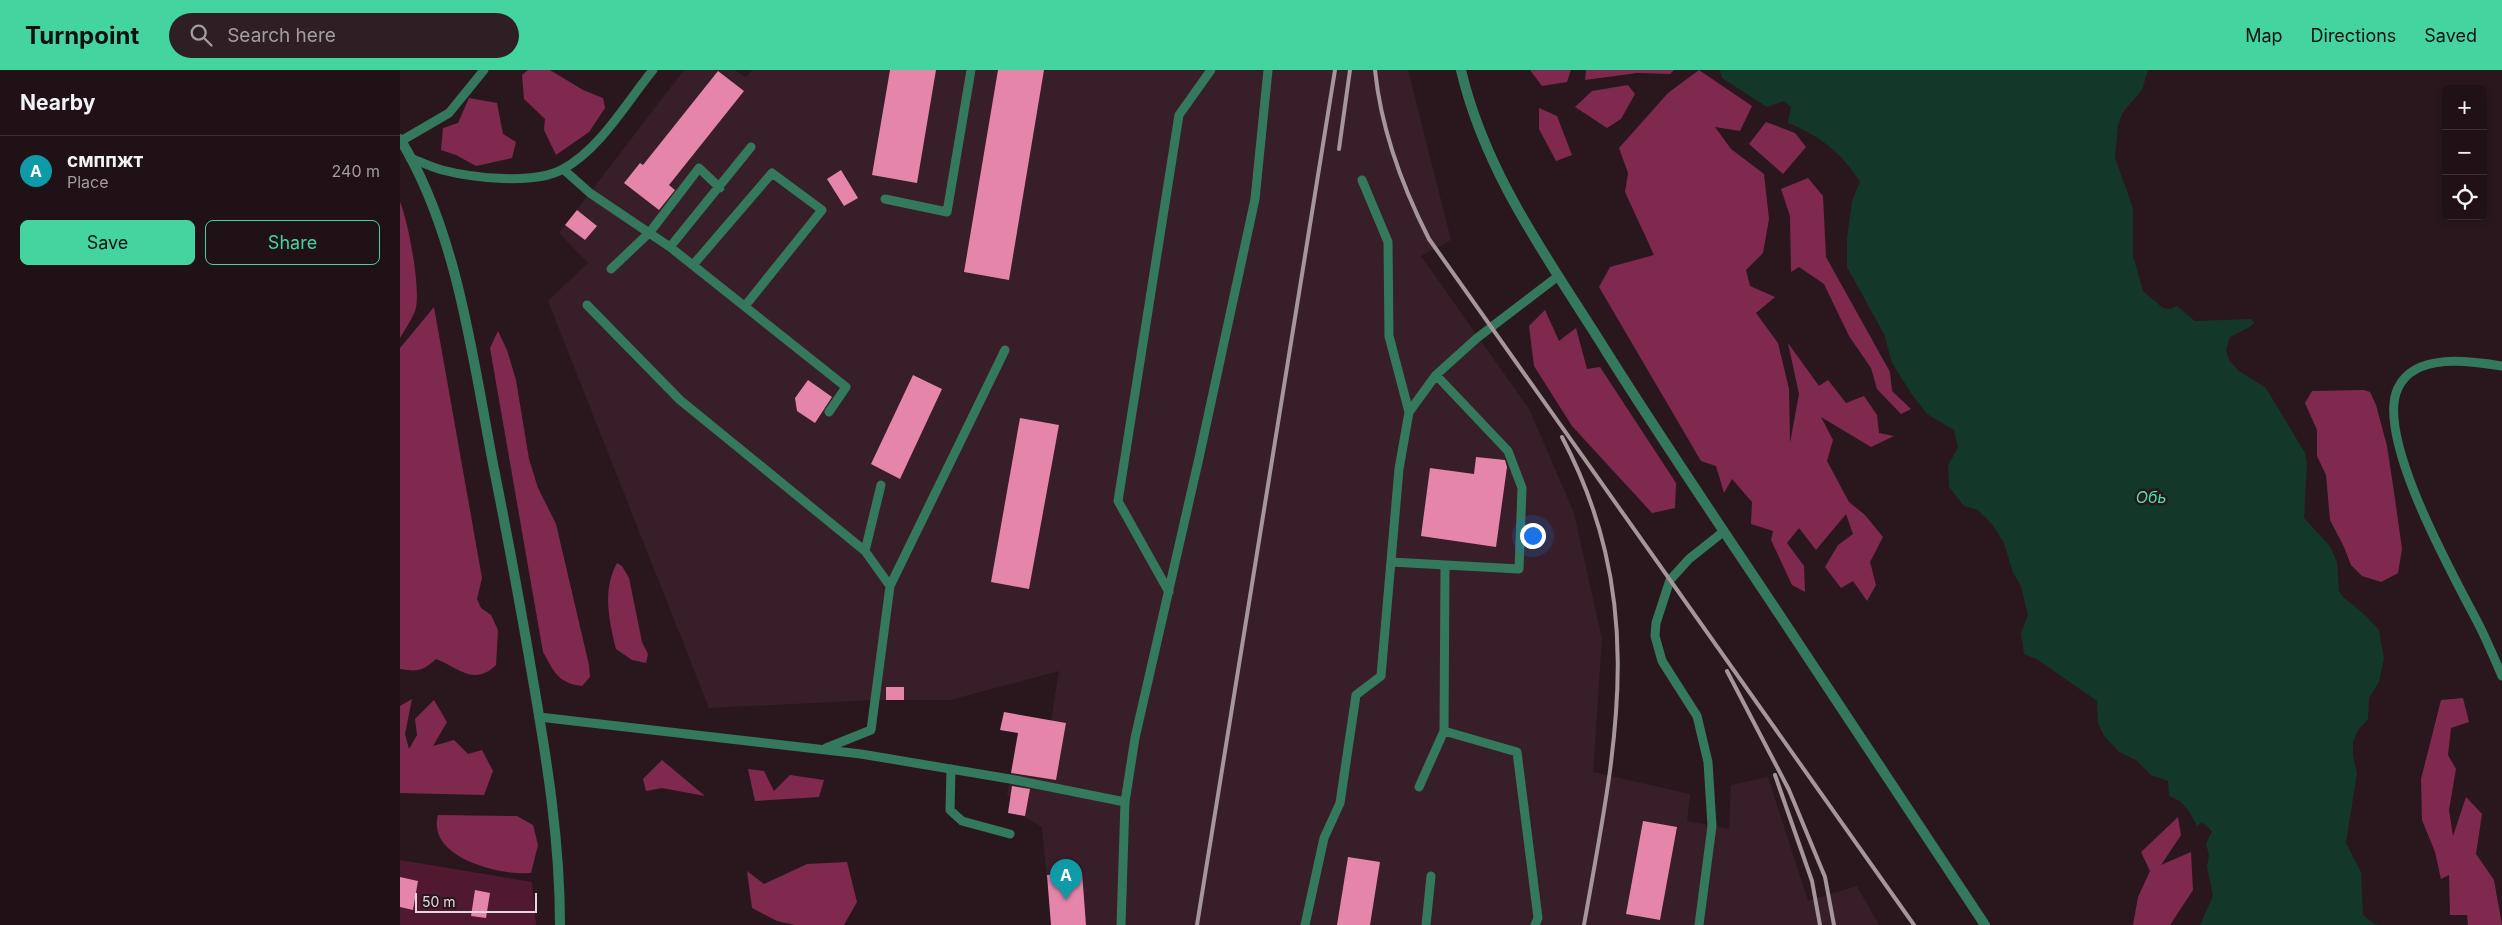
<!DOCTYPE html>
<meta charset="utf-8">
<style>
:root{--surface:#201116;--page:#2d1f23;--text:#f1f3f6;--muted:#a29da1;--line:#3d3135;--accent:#44d49f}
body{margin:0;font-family:Inter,sans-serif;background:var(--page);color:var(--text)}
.controls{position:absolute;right:15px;top:15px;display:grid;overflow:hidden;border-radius:8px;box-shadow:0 2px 8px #0003}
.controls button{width:45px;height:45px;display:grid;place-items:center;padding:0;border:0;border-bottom:1px solid var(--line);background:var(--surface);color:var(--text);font:25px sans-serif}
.scale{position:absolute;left:15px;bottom:12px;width:122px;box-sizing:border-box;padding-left:5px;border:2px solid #e5d8dc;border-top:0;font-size:14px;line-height:18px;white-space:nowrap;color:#e5d8dc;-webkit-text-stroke:4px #2a171e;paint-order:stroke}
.you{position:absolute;left:1132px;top:465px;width:18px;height:18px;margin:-12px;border:4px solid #fff;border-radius:50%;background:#1a73e8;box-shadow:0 0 0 8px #1a73e833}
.badge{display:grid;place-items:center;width:32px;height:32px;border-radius:50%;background:var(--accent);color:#fff;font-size:16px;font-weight:700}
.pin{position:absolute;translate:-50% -41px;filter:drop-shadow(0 1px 2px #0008)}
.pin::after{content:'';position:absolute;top:26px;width:18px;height:15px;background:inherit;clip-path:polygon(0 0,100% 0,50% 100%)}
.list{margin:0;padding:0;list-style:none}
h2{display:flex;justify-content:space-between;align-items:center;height:65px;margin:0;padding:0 20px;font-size:21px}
h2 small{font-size:16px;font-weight:400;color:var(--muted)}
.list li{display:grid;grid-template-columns:32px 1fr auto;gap:15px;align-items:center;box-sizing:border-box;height:70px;padding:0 20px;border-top:1px solid var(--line)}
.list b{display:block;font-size:19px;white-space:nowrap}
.list p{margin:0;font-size:16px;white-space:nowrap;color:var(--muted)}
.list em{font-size:16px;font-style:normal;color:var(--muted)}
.actions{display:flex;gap:10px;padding:15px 20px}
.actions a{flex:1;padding:11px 0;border:1px solid var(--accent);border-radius:8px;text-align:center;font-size:18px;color:var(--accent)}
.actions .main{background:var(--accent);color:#111}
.icon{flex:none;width:28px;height:28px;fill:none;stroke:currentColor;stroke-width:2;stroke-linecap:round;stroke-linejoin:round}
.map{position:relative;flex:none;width:2102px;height:855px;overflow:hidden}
header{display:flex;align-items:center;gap:30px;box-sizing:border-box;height:70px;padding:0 25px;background:var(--accent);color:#111}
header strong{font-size:24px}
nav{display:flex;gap:28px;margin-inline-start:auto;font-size:18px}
.search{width:350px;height:45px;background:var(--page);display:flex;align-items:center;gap:12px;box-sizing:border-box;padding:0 18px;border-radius:28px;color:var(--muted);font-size:19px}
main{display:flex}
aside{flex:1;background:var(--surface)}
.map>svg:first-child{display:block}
</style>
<header>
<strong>Turnpoint</strong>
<div class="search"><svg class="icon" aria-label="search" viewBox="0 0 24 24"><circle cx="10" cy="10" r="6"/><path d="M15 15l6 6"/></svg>Search here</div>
<nav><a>Map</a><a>Directions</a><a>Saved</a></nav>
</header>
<main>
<aside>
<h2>Nearby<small></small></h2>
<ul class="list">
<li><span class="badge" style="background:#0f9aa8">A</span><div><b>смппжт</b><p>Place</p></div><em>240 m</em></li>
</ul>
<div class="actions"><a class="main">Save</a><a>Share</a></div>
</aside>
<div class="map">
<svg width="2102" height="855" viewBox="0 0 2102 855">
<rect width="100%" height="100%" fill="#2a171e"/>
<path fill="#381e28" d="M284,0H334L346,7L352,0H1008L1051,170L1021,186L1129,339L1174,443L1202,569L1193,702L1290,724L1287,751L1329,759L1331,715L1368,707L1408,831L1457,816L1479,855H651L642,757L621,745L608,743L610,726L607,725L611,703L656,710L666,653L651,651L659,601L550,630H474L309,638L148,231L188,193L159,163Z"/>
<path fill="#501930" d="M0,790L132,812L136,855H0Z"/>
<path fill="#7f294f" d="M128,0H150L183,20L203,28L205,38L189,62L156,85L144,60L145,49L124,29L122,5Z
M1130,0H1171L1167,12L1142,16Z
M1186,0H1274L1270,4L1237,3L1185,10Z
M1299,0L1352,36L1340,61L1315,57L1331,79L1364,104L1369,149L1363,183L1346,200L1350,216L1375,227L1356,243L1378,273L1389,319L1390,373L1399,324L1388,273L1419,316L1428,310L1446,333L1464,326L1477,345L1479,363L1494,366L1471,377L1421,347L1433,370L1427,391L1449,432L1465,445L1483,467L1470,492L1476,515L1467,531L1453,511L1441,518L1425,497L1438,475L1453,464L1446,444L1416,480L1399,458L1387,473L1404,496L1405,522L1392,515L1371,470L1373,461L1351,454L1352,432L1332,409L1324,423L1316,396L1301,391L1199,217L1210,197L1254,185L1225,122L1228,103L1219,78L1268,23Z
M1228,15L1235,24L1221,49L1207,58L1175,37L1192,21Z
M69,28L97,33L103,64L116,72L112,88L76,96L56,85L41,80L43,58L58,53Z
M1139,38L1157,46L1172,85L1156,91L1139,59Z
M1366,52L1395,63L1406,77L1383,104L1349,74Z
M1408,108L1423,126L1426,187L1490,302L1492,321L1511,339L1501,344L1477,319L1471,298L1449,266L1424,214L1399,197L1391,202L1390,146L1381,119Z
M0,132C8,150 22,223 15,241C11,251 5,259 0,268Z
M34,237L82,508L77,529L81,538L91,545L98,560L96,595C73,617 58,597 36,589C23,601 18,602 0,599V278Z
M1145,240L1159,271L1176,258L1187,299L1200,297L1276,413L1275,438L1252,443L1172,356L1134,296L1129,256Z
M98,261L107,280L116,310L129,389L138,418L156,454L189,595L190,607L182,616C157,613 154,601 143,582L90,278Z
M1964,320L1970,322L1976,335L1987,376L1994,422L2002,479L1998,503L1981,512L1962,506L1951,495L1944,477L1930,450L1926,405L1917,386V360L1905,333L1912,321Z
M217,493L222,496L229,508L242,572L248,584L246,593L232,590L216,579C209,551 202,520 217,493Z
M2063,628L2069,652L2051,658L2048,685L2056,699L2049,740L2053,766L2066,727L2082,744L2076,784L2094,810L2102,855H2068L2067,845H2050L2049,805L2041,809L2035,782L2022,750L2021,709L2041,630Z
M12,629L5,664L9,679L17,665L15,649L34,630L47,652L33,676L54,670L68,684L82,680L93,701L84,725L0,723V636Z
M262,690L305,726L262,718L246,721L243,709Z
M348,699L364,701L374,721L390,705L424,710L419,727L355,731Z
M38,745L117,746L133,755L138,775L131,803C101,806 26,788 38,745Z
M1778,747L1781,765L1761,795L1791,782L1793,820L1770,855H1733L1738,827L1750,801L1741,782Z
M447,792L457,832L444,855H395L377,851L352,838L347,801L364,814L407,794Z"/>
<path fill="#133729" d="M1320,0H1748L1742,20L1723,42L1718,55L1715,88L1733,138V186L1743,221L1763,238L1770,239L1777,236L1795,251L1851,249L1854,253L1850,257L1830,267L1826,279L1829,290L1839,301L1866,318L1905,383L1907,394L1904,448L1929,475L1937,492L1939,521L1943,527L1966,546L1979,560L1984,589L1979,612L1969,628L1968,649L1958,660L1953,672V686L1957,703L1946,773L1961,802L1963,845L1974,854L1981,855H1800L1813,826L1807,797L1809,785L1806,774L1812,761L1802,752L1797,756C1791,743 1783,730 1769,726L1768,711L1751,705L1736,690L1719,682L1704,666L1698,653L1697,631L1638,590L1624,584L1621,563L1628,545L1621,516L1613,503L1604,473L1592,454L1578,440L1564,436L1549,417L1548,396L1558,377L1554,360L1527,344L1511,323L1492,293L1484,264L1447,197V168L1452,131L1460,112C1443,84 1419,65 1388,53L1391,37L1384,31L1367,37L1322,8Z"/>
<path fill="#e585a9" d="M490,0H536L517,113L472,105Z
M598,0H644L609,210L564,202Z
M318,1L344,21L269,115L275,120L259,140L224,113L240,93L243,95Z
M441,100L458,128L444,136L427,109Z
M177,140L197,156L185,170L165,155Z
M513,305L542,319L500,409L471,394Z
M408,310L432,327L415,353L397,341L395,328Z
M620,348L659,355L629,519L591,512Z
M1076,387L1105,390L1107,397L1096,477L1021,466L1030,398L1074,404Z
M486,617H504V630H486Z
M604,642L666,653L656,710L611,703L618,663L600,660Z
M612,716L630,719L625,746L608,743Z
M1243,751L1277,757L1260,850L1226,844Z
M948,787L980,792L970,855H937Z
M682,802L686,855H651L647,805Z
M0,807L18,811L13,840L0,837Z
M75,820L90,823L86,848L71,846Z"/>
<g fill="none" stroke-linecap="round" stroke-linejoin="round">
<path stroke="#34795e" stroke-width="9" d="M1,71L49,43L84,0
M10,88C21,92 31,97 42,100C73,108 135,115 163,99C201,78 226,33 253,0
M163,99L190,123L270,177L446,317L429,342
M962,110L988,172L989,266L1009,342
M485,129L547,142L571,0
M270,177L351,77
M293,195L372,103L422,140L345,236
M211,199L250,162L299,98L320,118
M187,235L280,330L465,481L490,516
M2102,296C2071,291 2015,282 1998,318C1974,367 2056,510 2080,557C2088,573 2095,590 2102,606
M465,481L481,415
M991,492L1119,499L1122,418L1108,381L1036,305
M769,522L718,431L779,45L811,0
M139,647L461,684L610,709L725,732
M1044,661L1117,682L1138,848L1135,855
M426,678L471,660L490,516L605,280
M551,699L550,740L562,751L610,764
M1019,717L1044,661L1045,495
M721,855L725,732L735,668L799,388L855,129L868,0
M905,855L924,768L940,733L956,625L981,606L999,399L1009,342L1036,305L1077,268L1157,207
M1026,855L1031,806
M1299,855L1312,756L1308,692L1297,646L1262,591L1255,566L1256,553L1270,510L1289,489L1323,462"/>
<path stroke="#34795e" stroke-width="10" d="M1061,0C1086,106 1150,191 1206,281C1260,367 1317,451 1373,535C1444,641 1514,748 1585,855
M0,69C58,163 73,291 94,399C108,469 121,539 133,610C147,691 160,772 160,855"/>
<path stroke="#a5969b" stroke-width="4" d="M975,0C981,59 1002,116 1029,169L1514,855
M939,79L950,0
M1162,367C1250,535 1215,679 1184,855
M1327,601L1389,720L1425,807L1434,855
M1375,705L1412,811L1420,855
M797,855L935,0"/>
</g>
<g text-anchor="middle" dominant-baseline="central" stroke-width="5" stroke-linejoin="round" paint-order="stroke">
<g font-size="16" font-style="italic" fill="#47e4ac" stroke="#2a171e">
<text x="1751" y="427">Обь</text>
</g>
</g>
</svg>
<div class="controls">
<button>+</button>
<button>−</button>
<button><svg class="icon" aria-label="locate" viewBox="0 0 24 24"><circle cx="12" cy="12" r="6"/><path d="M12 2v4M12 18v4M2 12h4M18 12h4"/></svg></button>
</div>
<div class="scale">50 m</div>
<div class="you"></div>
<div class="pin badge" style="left:666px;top:830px;background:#0f9aa8">A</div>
</div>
</main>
